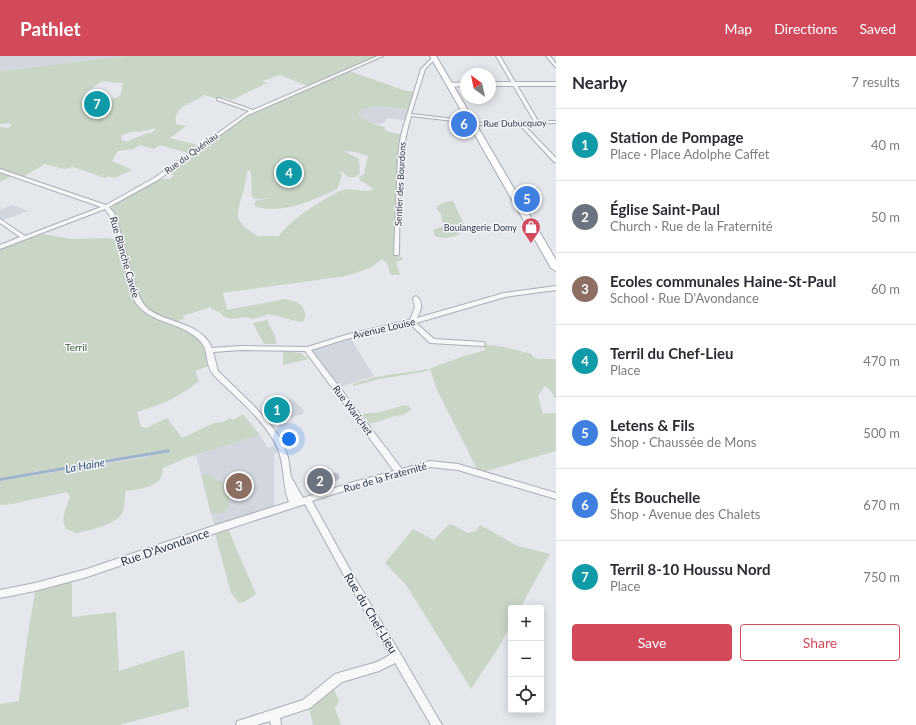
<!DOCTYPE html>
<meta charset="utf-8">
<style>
:root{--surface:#fff;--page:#f7f7f7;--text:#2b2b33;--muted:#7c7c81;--line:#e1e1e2;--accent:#d1495b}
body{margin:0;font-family:Lato,sans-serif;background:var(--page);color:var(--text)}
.controls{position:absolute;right:12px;bottom:12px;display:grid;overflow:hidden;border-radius:4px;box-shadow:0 2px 10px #0003}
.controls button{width:36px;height:36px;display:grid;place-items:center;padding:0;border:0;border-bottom:1px solid var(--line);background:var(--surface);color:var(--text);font:20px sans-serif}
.compass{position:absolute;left:460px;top:12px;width:36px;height:36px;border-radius:50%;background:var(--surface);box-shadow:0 2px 10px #0003;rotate:327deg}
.you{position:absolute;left:289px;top:383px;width:14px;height:14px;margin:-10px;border:3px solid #fff;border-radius:50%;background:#1a73e8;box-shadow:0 0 0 6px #1a73e833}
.badge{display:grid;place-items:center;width:26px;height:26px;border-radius:50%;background:var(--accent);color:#fff;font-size:13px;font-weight:700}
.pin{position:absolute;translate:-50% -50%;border:2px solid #fff;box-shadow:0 1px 4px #0006}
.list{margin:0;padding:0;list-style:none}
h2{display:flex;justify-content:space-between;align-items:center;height:52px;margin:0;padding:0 16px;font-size:17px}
h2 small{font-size:13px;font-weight:400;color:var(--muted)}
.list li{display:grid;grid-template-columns:26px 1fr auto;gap:12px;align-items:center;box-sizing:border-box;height:72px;padding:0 16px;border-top:1px solid var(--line)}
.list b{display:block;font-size:15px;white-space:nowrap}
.list p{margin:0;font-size:13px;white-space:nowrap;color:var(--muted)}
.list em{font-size:13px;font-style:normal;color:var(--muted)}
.actions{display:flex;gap:8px;padding:12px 16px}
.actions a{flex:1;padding:9px 0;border:1px solid var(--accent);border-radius:4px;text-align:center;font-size:14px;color:var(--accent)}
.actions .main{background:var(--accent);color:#fff}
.icon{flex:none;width:22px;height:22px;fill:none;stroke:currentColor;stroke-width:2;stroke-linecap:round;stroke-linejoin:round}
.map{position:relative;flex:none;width:556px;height:669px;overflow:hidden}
header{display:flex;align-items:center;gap:24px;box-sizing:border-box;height:56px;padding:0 20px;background:var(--accent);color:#fff}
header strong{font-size:19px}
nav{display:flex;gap:22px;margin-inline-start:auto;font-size:14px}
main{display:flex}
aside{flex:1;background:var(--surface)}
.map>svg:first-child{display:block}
</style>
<header>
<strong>Pathlet</strong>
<nav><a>Map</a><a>Directions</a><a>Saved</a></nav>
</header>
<main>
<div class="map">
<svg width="556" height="669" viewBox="0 0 556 669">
<rect width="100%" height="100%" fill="#e4e7ec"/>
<path fill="#d2d6de" d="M0,0H125L0,15Z
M373,51L376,50L411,54L408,65L387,62L385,66L378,68L369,66L358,59L361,54Z
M13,149L28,155L0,165V154Z
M349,280L374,320L337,332L307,293Z
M292,342L304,355L302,358L275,367L266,356Z
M260,379L268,392L274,390L280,395L274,398V454L216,473L212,462L196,399Z"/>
<path fill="#c9d6c5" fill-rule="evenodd" d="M125,0H381L346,16L349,15L406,35H416L411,54L376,50L361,54L358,59L369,66L384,71L386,75L403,79L396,198L404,203L396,206L400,219H391L387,207L382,203L370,212L346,220L223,237L227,254L285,243C297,245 309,250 304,265L300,266L269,258L253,263L246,261L231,263L223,260L219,256L211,253V251L183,260L185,262L174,267L205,284L212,309L195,315L199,325C180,341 161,349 137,356L141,371L146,372L167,362L182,382L214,367L223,366L230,362L233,364L243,358L260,379L186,402L163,412C162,415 163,418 161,421C156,432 136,433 126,435C124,442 126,451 122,457C116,469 89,474 77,477C74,476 70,475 67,473C59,466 67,449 70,441L67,436L12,448L0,449V425L146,401L169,393L0,422V191L38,177L71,183L107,182L120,184L111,154L114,149L159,123H170L174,119L168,117L252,55L310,31L280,19L262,25L267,27L232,44L222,41L218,43L204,39C196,46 181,48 177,58C175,62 176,64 176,68L186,70L170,82L198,89L188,97L160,89L154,93L140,89L134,93L118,95L112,105L132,114L114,122L109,120L105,122L73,111L64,113L45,108L23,121L16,118L0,126V71L8,72L12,69L8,67L0,68V15ZM102,25L123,27C122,31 121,37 120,39C116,47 92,39 85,37ZM156,72L152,77H147L126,86L121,83L122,79L131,76L145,75ZM344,95L355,96L368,100L364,118L359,121L360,124L374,133C363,138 354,131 344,134C330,137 286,167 279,180H258L244,171L238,162V154L244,133L248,113L251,117L252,141L255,143L271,142L257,144L254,148L257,151C283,158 314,144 337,133L342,120L340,114C347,120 353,126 360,117L359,103Z
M453,145L465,171L464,175C457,181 443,184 435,180L433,174L446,169L442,165L441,157L437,154V150L445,146Z
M267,264L276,282V288H264L253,267Z
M482,288L504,291L532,298V300L539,303H556V342L554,341L551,335L545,330L538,340L543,358L556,357V395L486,415L477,413L438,336L430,313L428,315L380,323L353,330V328L375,321L429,313L461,301L486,294Z
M283,295L301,297L308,303L283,309Z
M405,349L408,350L412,353L403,359L395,360L370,368L362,358L381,356Z
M204,418H208L221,426L226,425L231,428L229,451C224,457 218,459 211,457L202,421Z
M451,468L468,477L476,475L480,469L518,490L550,498L520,552H511V568L497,594L471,633L406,529L385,507L413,473L434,484L448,469Z
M228,473L256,538L246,545L239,547L231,537L215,478Z
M72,526V561L116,556L119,615L184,594L189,651L119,669H0V648L19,645L26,590L35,536Z
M331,633H334L339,645L335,652L341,669H313L309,652Z"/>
<path fill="#9fb4cc" d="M169,393L170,396L0,425V422Z"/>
<path fill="#bbc0ca" d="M329,416L338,417L340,422L333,427L310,434L308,432L305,423Z"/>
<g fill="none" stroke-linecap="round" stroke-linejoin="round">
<defs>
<path id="minor" d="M378,0H383L248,59L158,124L109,151L114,157L118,168L137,236C140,241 142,247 147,252C166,268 201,265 212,292L241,290L307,291L349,278L410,264L415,251L413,242L416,240C424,245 421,255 417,262L504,237L556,230V234L505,241L416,267L434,283L484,286L485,288L484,290H482L430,287L410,268L350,282L311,294L402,413L430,405L458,408L556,437V443L458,414L430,411L350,433L312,445L353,519L400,597L442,669H431L395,607L379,615L342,626L310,652L280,662L281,669H271L270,665L257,669H236L237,665L241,664L303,644L335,618L377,606L390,599L347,525L305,448L216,477L87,521L35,535L0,542V534L35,527L87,513L216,469L289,446C282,429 285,410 278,393C268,370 246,350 228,333C223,328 217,323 213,318C204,307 210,293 198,283C181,266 151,268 136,247C132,241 131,234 129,228C122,205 120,172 105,153L0,193V189L20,181L0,167V163L25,180L101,151L0,116V113L106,149L154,122L249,55L217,44V42H219L253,54ZM241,294L305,295L394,415L350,427L303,442L291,421L288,401L280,382L273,372L255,351L218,315L213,296Z
M496,0H500L538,65H556V67L523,68L556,102V106H554L519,68L473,69H471V67L411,60C398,104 400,152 399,198L398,199H394L398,100L401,79L421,13L433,1L436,2L425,13L411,58L472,65H474V67L534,65Z
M546,0H550L556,8V12Z"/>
<path id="tertiary" d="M466,26V30L450,31L447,29L450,27Z
M490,26H556V30H490Z"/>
<path id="primary" d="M430,0H436L556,204V215L551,212Z"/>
</defs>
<use href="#minor" stroke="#a9aeb7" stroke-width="2"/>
<use href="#tertiary" stroke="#a9aeb7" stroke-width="2"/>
<use href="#primary" stroke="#a3abb8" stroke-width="2"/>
<use href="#minor" fill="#f7f8fa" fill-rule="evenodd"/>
<use href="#tertiary" fill="#f7f8fa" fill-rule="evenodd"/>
<use href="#primary" fill="#fff" fill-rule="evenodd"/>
</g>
<defs>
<symbol id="shop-pin" viewBox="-11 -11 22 30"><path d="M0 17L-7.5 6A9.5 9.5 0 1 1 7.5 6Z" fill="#d1495b" stroke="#f4f6f9"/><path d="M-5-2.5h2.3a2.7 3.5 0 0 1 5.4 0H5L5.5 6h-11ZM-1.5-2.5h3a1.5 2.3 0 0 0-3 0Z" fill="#fff"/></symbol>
</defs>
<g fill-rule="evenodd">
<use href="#shop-pin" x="520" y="160" width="22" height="30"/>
</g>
<g text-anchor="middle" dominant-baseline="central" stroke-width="3" stroke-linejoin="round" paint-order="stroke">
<g font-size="9" fill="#2b3445" stroke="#f4f6f9">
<text transform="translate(515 67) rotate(-1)">Rue Dubucquoy</text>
<text transform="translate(191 97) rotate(-36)">Rue du Quéniau</text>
<text transform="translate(400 128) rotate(-87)">Sentier des Bourdons</text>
</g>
<g font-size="9" fill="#2b3445" stroke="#f4f6f9" text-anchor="end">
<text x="517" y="171">Boulangerie Domy</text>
</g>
<g font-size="10" fill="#2b3445" stroke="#f4f6f9">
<text transform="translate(125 201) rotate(74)">Rue Blanche Cavée</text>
<text transform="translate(384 272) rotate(-13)">Avenue Louise</text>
<text transform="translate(353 354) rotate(53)">Rue Warichet</text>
<text transform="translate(385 421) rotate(-16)">Rue de la Fraternité</text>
</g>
<g font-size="10" fill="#3f6138" stroke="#f4f6f9">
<text x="76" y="291">Terril</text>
</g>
<g font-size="11" font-style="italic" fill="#34527a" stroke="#f4f6f9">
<text transform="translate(85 409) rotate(-10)">La Haine</text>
</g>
<g font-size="12" fill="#2b3445" stroke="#f4f6f9">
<text transform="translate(165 491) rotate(-19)">Rue D'Avondance</text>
<text transform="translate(371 557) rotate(59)">Rue du Chef-Lieu</text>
</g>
</g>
</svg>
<div class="controls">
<button>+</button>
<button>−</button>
<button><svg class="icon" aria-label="locate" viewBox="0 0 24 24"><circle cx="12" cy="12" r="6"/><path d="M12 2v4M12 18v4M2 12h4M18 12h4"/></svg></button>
</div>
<svg class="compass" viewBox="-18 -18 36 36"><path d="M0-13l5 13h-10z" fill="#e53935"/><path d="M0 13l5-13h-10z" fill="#7c7c81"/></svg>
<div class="you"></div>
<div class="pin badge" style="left:277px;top:354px;background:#0f9aa8">1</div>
<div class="pin badge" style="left:320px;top:425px;background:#6b7280">2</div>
<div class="pin badge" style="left:239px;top:430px;background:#8d6e63">3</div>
<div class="pin badge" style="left:289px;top:117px;background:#0f9aa8">4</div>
<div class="pin badge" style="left:527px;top:143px;background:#3f7fe0">5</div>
<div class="pin badge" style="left:464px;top:68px;background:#3f7fe0">6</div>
<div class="pin badge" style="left:97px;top:48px;background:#0f9aa8">7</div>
</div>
<aside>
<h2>Nearby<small>7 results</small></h2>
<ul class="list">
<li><span class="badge" style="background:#0f9aa8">1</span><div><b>Station de Pompage</b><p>Place · Place Adolphe Caffet</p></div><em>40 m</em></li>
<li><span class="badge" style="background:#6b7280">2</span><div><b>Église Saint-Paul</b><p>Church · Rue de la Fraternité</p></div><em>50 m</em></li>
<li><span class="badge" style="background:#8d6e63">3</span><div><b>Ecoles communales Haine-St-Paul</b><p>School · Rue D'Avondance</p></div><em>60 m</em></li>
<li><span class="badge" style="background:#0f9aa8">4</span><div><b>Terril du Chef-Lieu</b><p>Place</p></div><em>470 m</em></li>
<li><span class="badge" style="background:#3f7fe0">5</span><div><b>Letens &amp; Fils</b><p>Shop · Chaussée de Mons</p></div><em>500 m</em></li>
<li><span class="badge" style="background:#3f7fe0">6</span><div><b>Éts Bouchelle</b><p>Shop · Avenue des Chalets</p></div><em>670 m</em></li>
<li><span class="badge" style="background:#0f9aa8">7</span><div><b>Terril 8-10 Houssu Nord</b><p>Place</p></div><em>750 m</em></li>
</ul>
<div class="actions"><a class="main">Save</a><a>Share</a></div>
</aside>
</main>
